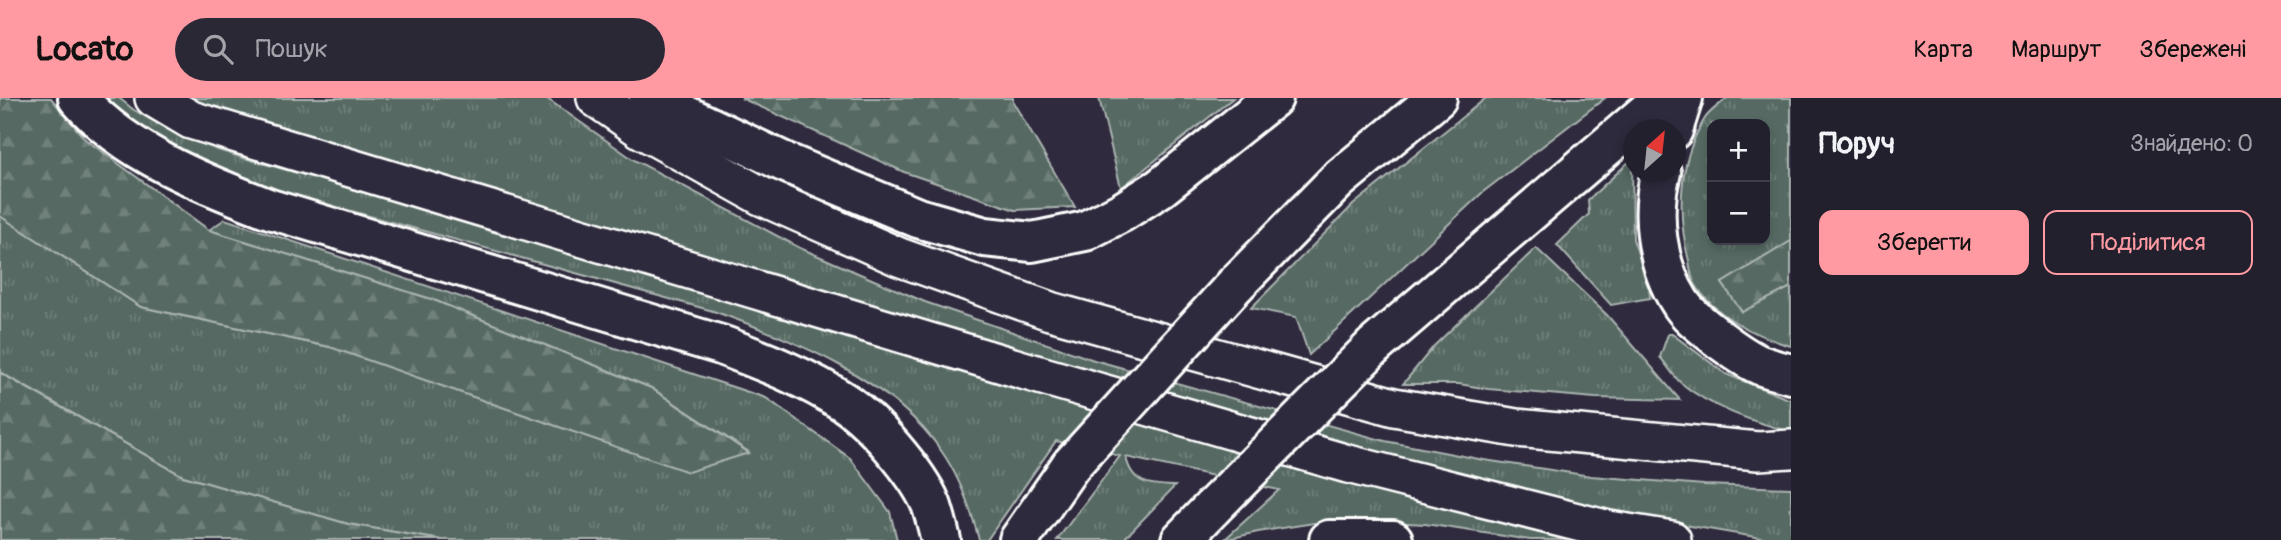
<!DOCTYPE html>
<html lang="uk">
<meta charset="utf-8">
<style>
:root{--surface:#23202e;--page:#2b2836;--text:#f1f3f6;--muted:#a3a3aa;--line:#403e4a;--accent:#ff9aa2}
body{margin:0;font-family:Pangolin,sans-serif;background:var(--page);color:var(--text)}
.controls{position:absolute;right:21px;top:21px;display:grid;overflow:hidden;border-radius:14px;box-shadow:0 4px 10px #0003}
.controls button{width:63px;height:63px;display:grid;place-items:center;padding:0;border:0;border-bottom:2px solid var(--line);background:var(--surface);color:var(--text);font:35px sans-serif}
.compass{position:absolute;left:1623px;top:21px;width:63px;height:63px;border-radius:50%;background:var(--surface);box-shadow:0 4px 10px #0003;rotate:27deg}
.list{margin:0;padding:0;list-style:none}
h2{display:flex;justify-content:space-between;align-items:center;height:91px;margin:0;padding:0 28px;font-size:30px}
h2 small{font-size:23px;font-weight:400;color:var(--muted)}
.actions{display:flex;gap:14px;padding:21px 28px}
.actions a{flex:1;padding:16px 0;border:2px solid var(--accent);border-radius:14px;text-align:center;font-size:24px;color:var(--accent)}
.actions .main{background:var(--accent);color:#111}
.icon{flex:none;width:38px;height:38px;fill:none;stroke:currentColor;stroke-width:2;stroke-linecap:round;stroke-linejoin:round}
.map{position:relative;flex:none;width:1791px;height:442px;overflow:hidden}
header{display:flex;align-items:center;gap:42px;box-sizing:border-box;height:98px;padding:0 35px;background:var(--accent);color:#111}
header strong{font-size:33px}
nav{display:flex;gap:38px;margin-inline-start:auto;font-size:24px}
.search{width:490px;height:63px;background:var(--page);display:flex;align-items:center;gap:18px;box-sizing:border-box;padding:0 24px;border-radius:38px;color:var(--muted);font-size:26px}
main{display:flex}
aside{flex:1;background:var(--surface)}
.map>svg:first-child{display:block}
</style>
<header>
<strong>Locato</strong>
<div class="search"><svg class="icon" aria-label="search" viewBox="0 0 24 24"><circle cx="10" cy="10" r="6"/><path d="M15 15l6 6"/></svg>Пошук</div>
<nav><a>Карта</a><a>Маршрут</a><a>Збережені</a></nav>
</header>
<main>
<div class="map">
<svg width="1791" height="442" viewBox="0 0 1791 442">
<defs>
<pattern id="grass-tufts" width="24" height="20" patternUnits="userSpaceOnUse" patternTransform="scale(1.75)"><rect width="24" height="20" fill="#576a63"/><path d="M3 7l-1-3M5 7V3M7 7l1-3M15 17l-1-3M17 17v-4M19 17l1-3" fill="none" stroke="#70807a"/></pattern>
<pattern id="forest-firs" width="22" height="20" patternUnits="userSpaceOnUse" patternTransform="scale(1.75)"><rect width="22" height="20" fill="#576a63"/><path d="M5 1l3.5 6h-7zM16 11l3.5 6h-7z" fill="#70807a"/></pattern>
</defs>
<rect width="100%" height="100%" fill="#2f2a3d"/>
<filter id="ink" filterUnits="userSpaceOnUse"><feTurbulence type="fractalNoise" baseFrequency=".0143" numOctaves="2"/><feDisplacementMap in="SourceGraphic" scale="14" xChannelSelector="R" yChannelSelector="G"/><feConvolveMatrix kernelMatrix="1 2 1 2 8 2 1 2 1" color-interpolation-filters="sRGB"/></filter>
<g filter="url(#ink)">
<path fill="url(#grass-tufts)" stroke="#abb4b1" stroke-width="2" fill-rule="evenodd" d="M98,0H119L134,12L167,31L215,51L240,59L420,109L533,145L613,166L1438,409L1589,442H1530L1425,426L1339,421L1258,434L1224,442L1279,392L1126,359C1132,387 1150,387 1175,388L1123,442H1057L1120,358L1056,343L987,442H979C971,411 960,380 942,354C894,282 792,241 713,213L261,88L183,58Z
M175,0H546L634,62L800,150L925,204L1094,262L1385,343L1484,362L1591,378L1704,387L1791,390V442H1773L1549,404L1267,337Z
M1099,0H1233L1121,90Z
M1486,0H1605L1483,94L1309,257L1296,219L1251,210L1353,107Z
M1727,0H1791V143L1722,185L1742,213L1791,189V248C1756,238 1713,218 1694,184C1691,178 1690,170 1689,163C1677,117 1678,64 1704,22C1709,13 1720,7 1727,0ZM1712,26H1765V142H1712Z
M1632,61L1633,141L1649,187L1650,200L1611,207L1557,147L1589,116L1588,102Z
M0,118L141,209L330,249L749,354L651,290L431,201L209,132L225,121L766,300L850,360L890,414L897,442H441L348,426L183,378L0,274Z
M1536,150L1607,217L1680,302L1595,300L1488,291L1459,286H1403L1434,248Z
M1668,236H1672L1726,276L1791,302V334C1754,324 1711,310 1681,285C1673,278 1667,267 1660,259Z"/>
<path fill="url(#forest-firs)" stroke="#abb4b1" stroke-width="2" d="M0,0H51L85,41L209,132L431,201L651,290L749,355L688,374L330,249L141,209L0,118Z
M741,0H1013V4L1075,109L1015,112L904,74Z
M1791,143V189L1742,214L1722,185Z
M0,275L183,378L348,426L441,442H0Z"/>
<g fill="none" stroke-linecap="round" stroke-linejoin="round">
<defs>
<path id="tertiary" d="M154,0L191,22L1036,276L1348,366L1609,432L1672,442
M596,0L641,31L761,98L899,159L1050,213L1394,309L1516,330L1758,353L1791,351"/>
<path id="secondary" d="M78,0C125,55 204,86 270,111L721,247C763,263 806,279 844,304C873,323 917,374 931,406C935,417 938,430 941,442
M649,0L784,64L918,120L985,139L1032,144L1085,133L1122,114L1160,90L1273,0
M1673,32L1683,0
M1661,74C1650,115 1656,167 1680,204C1689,219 1706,230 1719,241C1731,250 1746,261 1760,267C1770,271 1781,273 1791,276
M1235,187L1338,82L1437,0
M1374,248L1663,0
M1019,442L1071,367
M1181,442L1212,410
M1329,442H1393"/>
</defs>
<use href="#tertiary" stroke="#fff" stroke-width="42"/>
<use href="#secondary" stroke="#fff" stroke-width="44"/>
<use href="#tertiary" stroke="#2f2a3d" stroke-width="37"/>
<use href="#secondary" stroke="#2f2a3d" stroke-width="38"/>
<defs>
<path id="secondary-bridge" d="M1071,367L1235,187
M1212,410L1374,248"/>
</defs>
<use href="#secondary-bridge" stroke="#fff" stroke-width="44" stroke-linecap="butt"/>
<use href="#secondary-bridge" stroke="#2f2a3d" stroke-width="38"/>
</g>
</g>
</svg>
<div class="controls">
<button>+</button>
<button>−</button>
</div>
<svg class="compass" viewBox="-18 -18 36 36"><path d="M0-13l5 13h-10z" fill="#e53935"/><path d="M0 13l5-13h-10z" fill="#a3a3aa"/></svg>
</div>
<aside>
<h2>Поруч<small>Знайдено: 0</small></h2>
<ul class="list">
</ul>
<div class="actions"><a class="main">Зберегти</a><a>Поділитися</a></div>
</aside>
</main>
